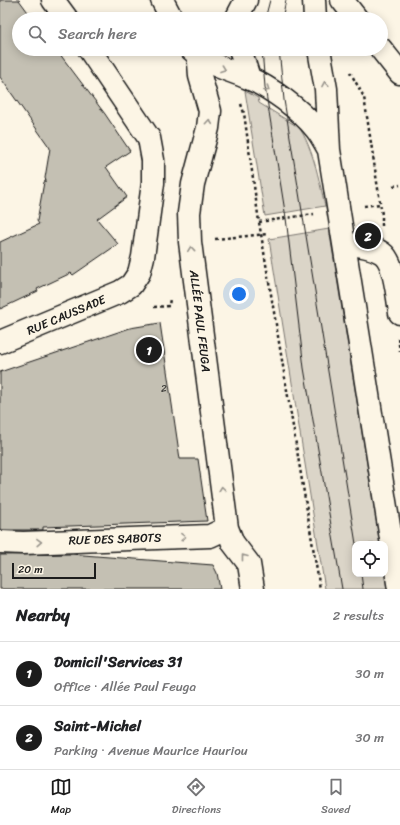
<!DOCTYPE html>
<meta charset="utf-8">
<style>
:root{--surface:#fff;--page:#f6f6f6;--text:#202124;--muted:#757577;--line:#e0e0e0;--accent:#1c1c1c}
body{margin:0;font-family:Sriracha,sans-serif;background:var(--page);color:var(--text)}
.controls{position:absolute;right:12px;bottom:12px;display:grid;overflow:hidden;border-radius:8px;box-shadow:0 2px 10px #0003}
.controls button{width:36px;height:36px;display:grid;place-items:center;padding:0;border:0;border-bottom:1px solid var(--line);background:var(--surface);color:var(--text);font:20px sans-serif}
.scale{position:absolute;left:12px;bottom:10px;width:84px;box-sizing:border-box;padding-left:4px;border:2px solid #1c1c1c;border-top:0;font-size:11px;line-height:14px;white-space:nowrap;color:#1c1c1c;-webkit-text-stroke:3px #fcf5e5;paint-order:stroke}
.you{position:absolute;left:239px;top:294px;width:14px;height:14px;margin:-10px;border:3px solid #fff;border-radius:50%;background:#1a73e8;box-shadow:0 0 0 6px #1a73e833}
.badge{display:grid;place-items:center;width:26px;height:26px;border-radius:50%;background:var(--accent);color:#fff;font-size:13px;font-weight:700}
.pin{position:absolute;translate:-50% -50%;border:2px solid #fff;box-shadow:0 1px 4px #0006}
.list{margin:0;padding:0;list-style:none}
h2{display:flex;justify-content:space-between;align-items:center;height:52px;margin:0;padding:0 16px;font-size:17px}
h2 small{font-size:13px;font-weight:400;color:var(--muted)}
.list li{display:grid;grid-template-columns:26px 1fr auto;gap:12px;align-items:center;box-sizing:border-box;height:64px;padding:0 16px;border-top:1px solid var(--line)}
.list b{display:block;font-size:15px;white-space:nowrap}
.list p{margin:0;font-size:13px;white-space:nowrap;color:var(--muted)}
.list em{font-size:13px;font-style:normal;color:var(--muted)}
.icon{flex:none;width:22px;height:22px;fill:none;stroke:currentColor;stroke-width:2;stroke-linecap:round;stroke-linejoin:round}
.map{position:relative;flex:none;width:400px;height:589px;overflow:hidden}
.search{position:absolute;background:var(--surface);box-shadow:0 2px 10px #0003;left:12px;right:12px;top:12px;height:44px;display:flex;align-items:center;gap:10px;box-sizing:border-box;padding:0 14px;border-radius:22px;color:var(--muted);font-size:15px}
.sheet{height:180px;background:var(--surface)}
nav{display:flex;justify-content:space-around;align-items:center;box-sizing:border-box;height:56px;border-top:1px solid var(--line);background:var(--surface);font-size:11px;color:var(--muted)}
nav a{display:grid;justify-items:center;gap:2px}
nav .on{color:var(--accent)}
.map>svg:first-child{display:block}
</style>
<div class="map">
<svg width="400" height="589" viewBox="0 0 400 589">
<rect width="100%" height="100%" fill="#fcf5e5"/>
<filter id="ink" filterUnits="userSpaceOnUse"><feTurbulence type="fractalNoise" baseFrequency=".025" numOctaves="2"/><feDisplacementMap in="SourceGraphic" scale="8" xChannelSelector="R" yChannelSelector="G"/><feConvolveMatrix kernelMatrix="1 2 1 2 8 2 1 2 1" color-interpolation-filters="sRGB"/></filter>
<g filter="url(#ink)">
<path fill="#dbd5c8" stroke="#7c7872" d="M245,91L258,98L259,103L295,125V122C312,142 319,180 325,206L265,216Z
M329,229L380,544H355V574H385L387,589H325L269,239Z"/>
<path fill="#c4c0b3" stroke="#1c1c1c" d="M0,0H19L33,19H19V49H56L105,114L130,151L106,167L127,197L97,219L118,244L73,275L71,273L37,289L38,291L0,309V242L39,224L37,221L44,182L46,181L45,178L50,148L0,77Z
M160,323L180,459H198L207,521L43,527V530H0V372L130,328Z
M70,554L213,565L217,573L220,589H0V555Z"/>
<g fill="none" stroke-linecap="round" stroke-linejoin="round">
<defs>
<path id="street" d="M53,0L67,19
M198,49L200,76L210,111L208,128L193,184L189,213L190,242L227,528L233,543L249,564L253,589
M0,342L120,292L131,285L139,273L143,257L153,183V160L149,138L89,49
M0,542L23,543L210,536L227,528"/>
<path id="secondary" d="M342,0L357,19
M381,49L400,73
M345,244C357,245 371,246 382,253C394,261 398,298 400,313"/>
<path id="primary" d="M162,0L172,19
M314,0L315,19
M236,19L246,0
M191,49C208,65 227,69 248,78C270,87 301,110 316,129C321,135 325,143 329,150
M240,49L249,78
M319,49L326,89L329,150L399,589"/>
</defs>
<use href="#street" stroke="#1c1c1c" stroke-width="25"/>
<use href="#secondary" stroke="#1c1c1c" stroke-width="25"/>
<use href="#primary" stroke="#1c1c1c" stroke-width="25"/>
<path stroke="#1c1c1c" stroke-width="2.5" stroke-dasharray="3 3" stroke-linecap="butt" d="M350,72L364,97L382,215V226
M241,104L244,113L259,222L320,589
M393,186L400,185
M364,206L380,204
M259,222L314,214
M215,239L268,234
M154,307L169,306L170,298
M398,338L400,351"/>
<use href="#street" stroke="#fcf5e5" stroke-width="22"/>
<use href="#secondary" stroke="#fcf5e5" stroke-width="22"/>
<use href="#primary" stroke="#fcf5e5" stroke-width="22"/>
<path stroke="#1c1c1c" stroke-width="1" d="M265,19L270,0
M282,19L286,0
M262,49L265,87L286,218L304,368L342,589
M279,49L284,100L356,544
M361,574L363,589"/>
</g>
<defs><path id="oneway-chevron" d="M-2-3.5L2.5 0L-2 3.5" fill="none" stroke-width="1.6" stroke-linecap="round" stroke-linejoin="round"/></defs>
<g stroke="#97938b">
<use href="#oneway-chevron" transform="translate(223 69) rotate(20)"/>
<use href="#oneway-chevron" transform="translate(325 84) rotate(-100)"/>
<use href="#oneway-chevron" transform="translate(267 89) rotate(34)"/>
<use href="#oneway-chevron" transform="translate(209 122) rotate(-85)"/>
<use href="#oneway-chevron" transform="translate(191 249) rotate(-96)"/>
<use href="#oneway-chevron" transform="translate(222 489) rotate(-98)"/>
<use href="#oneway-chevron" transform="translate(183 537) rotate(-2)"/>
<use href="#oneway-chevron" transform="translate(39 542) rotate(-2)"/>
<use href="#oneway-chevron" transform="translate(244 557) rotate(-128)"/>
</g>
</g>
<g text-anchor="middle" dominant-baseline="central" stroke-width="3.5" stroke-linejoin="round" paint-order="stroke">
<g font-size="10" fill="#464542">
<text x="164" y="389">2</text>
</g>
<g font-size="12" fill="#1c1c1c" stroke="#fcf5e5">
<text transform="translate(66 315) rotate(-23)">RUE CAUSSADE</text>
<text transform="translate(200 321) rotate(83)">ALLÉE PAUL FEUGA</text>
<text transform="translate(115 539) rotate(-2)">RUE DES SABOTS</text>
</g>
</g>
</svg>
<div class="controls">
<button><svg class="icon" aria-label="locate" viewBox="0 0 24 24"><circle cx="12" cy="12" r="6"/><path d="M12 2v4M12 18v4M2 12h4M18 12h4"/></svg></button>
</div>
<div class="scale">20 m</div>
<div class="you"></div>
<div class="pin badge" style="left:149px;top:350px">1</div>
<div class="pin badge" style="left:368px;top:236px">2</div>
<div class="search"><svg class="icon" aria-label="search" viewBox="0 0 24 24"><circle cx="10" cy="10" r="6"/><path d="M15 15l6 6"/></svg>Search here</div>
</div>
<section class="sheet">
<h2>Nearby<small>2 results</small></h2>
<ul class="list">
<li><span class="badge">1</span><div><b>Domicil'Services 31</b><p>Office · Allée Paul Feuga</p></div><em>30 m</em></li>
<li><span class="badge">2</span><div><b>Saint-Michel</b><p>Parking · Avenue Maurice Hauriou</p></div><em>30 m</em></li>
</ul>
</section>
<nav>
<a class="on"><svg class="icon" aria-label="map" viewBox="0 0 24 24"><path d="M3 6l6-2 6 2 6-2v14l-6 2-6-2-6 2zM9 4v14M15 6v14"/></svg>Map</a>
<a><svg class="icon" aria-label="directions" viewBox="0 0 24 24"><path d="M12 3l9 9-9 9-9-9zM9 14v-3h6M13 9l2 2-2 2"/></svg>Directions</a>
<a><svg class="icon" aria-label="saved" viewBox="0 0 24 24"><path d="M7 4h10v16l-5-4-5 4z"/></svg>Saved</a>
</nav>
